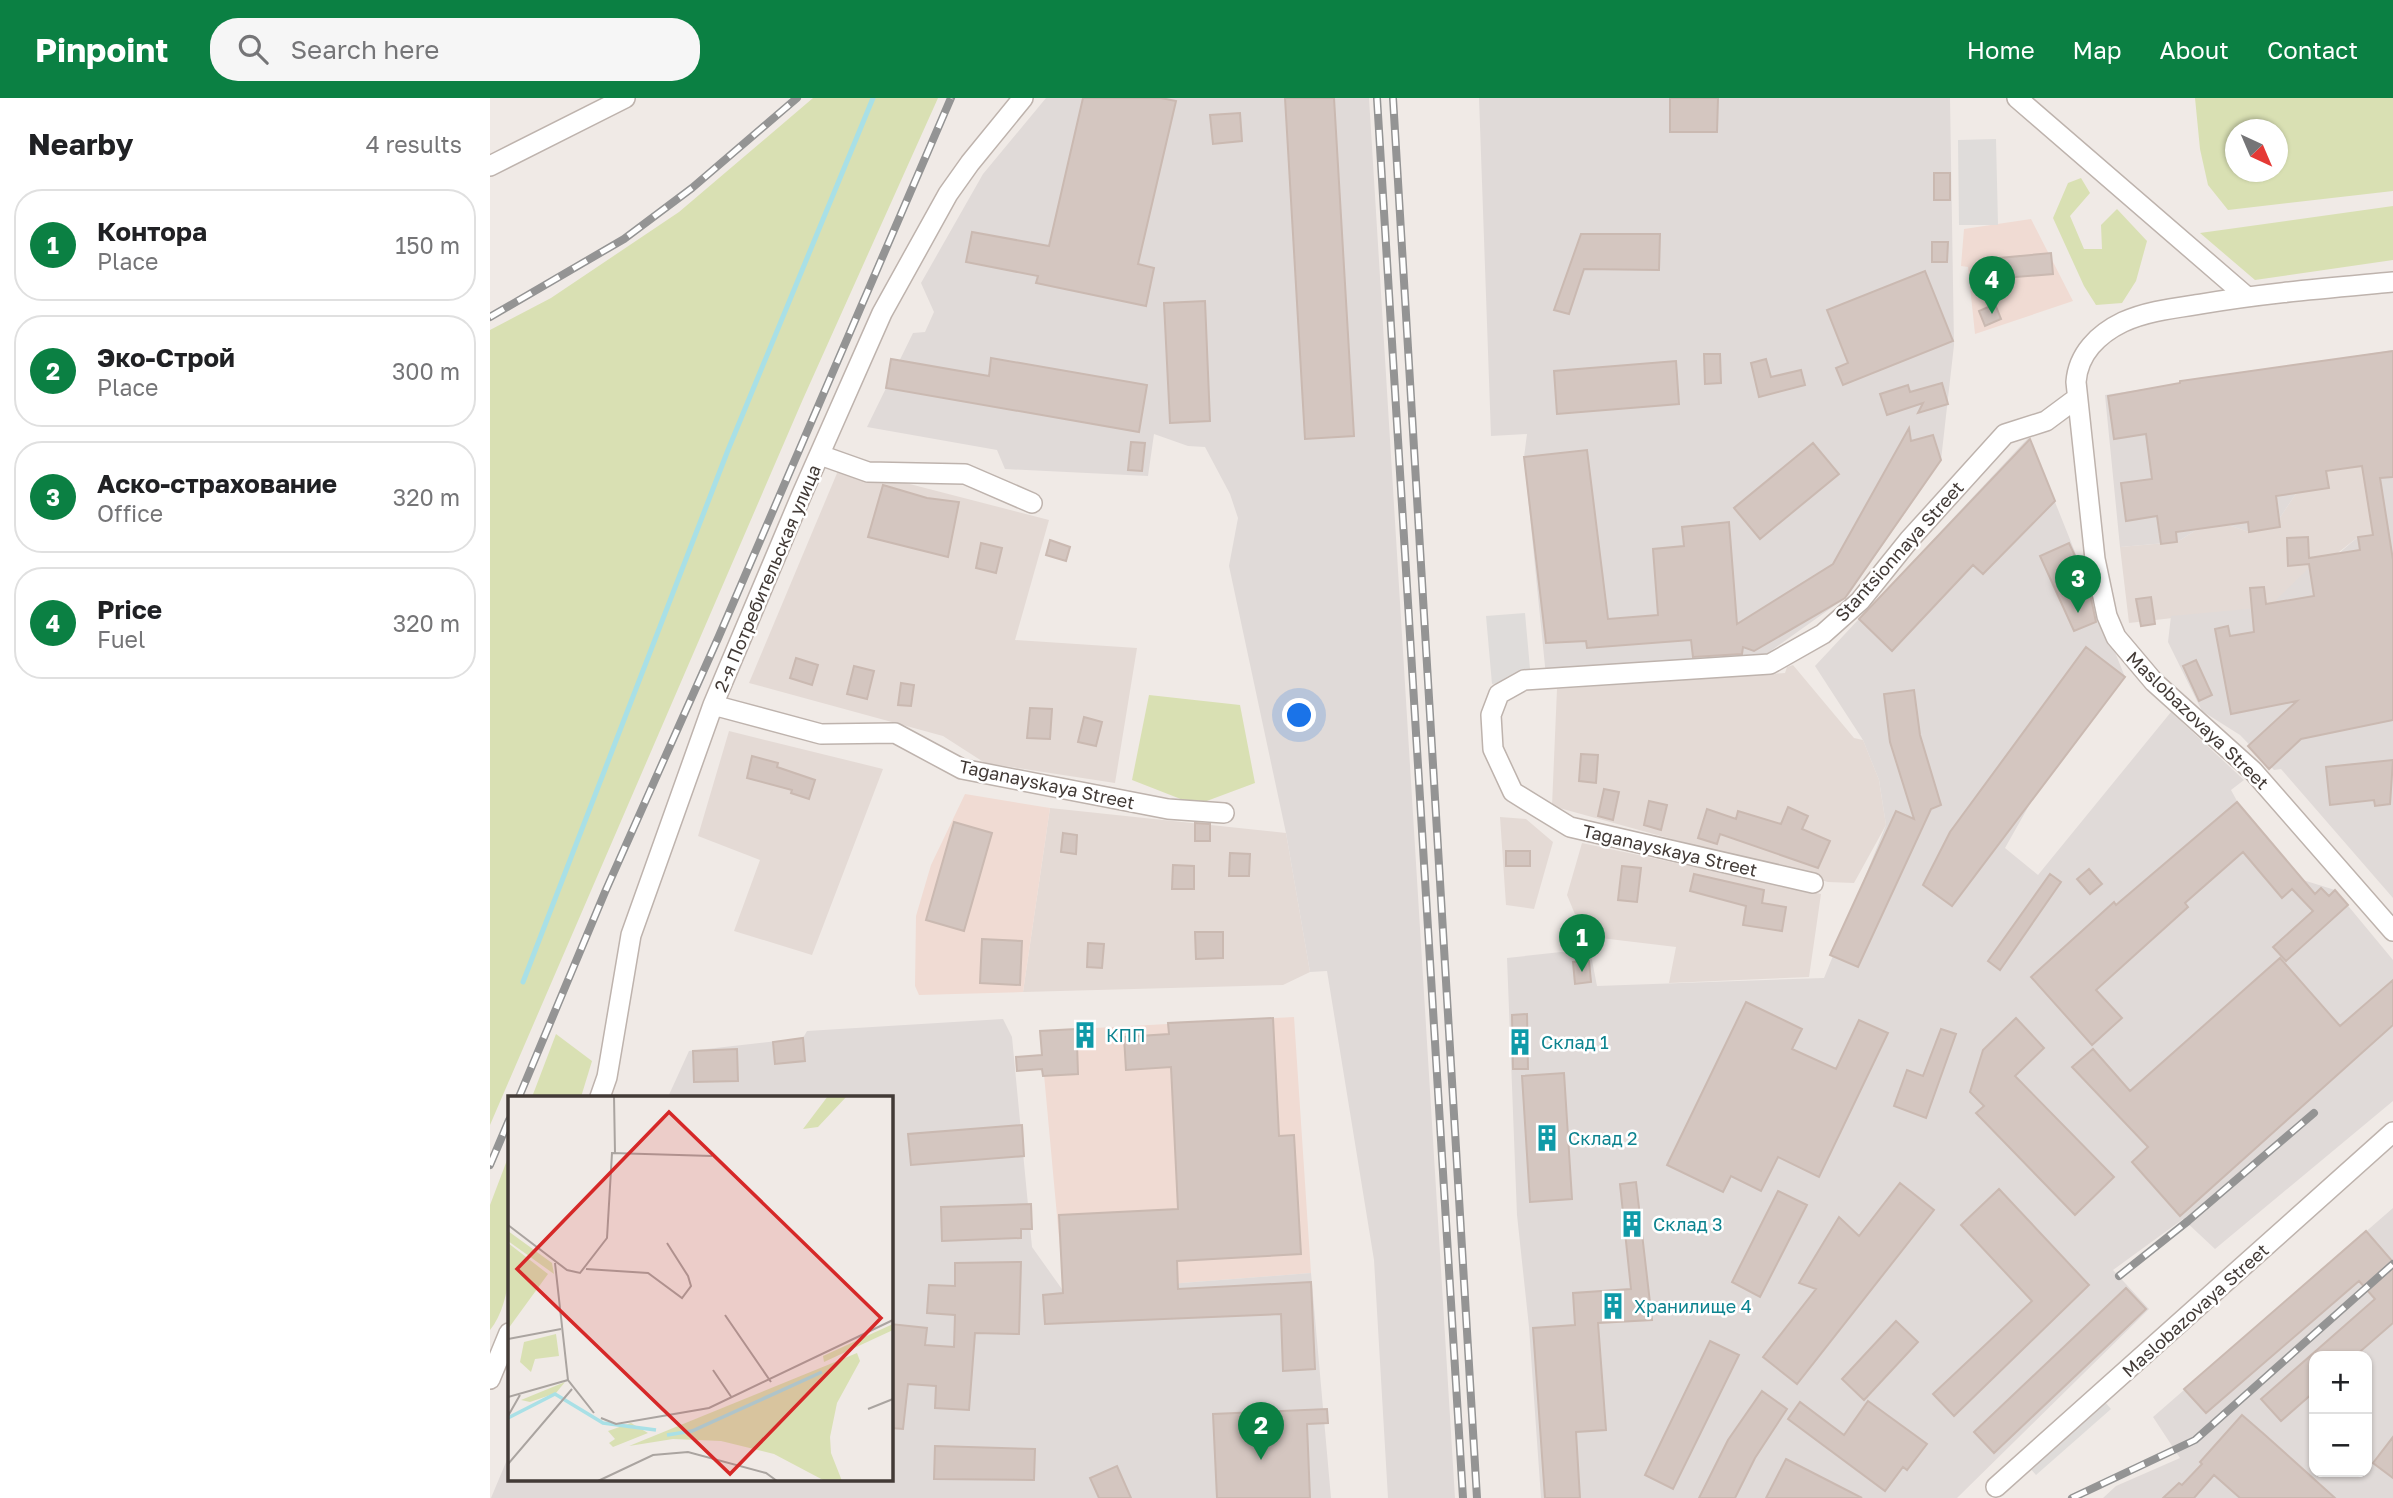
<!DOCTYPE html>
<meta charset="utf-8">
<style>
:root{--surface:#fff;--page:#f6f6f6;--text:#202124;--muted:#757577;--line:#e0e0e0;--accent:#0b8043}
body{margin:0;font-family:"Golos Text",sans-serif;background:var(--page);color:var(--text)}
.controls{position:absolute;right:21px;bottom:21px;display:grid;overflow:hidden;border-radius:14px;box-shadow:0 2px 5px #0004}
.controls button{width:63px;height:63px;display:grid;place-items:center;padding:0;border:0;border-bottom:2px solid var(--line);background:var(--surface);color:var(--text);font:35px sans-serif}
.compass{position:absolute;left:1735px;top:21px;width:63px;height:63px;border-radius:50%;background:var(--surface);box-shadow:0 2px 5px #0004;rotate:136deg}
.you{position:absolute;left:810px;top:618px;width:24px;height:24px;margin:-18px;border:5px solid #fff;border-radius:50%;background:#1a73e8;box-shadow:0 0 0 10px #1a73e833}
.badge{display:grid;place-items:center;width:46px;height:46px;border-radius:50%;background:var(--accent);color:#fff;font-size:23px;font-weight:700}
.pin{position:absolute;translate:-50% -58px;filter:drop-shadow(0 2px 4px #0008)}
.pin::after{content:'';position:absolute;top:37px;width:24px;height:21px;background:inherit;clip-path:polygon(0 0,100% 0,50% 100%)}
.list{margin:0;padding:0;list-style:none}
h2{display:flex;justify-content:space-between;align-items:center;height:91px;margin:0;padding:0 28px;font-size:30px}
h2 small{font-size:23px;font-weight:400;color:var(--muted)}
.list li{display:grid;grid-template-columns:46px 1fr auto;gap:21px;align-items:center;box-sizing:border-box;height:112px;margin:0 14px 14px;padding:0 14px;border:2px solid var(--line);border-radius:28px}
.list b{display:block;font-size:26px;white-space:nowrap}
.list p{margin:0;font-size:23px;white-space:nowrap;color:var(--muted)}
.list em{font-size:23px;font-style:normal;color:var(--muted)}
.icon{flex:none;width:38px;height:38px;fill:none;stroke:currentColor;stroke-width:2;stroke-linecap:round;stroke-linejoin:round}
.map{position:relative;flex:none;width:1903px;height:1400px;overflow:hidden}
header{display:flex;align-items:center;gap:42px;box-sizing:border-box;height:98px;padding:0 35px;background:var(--accent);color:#fff}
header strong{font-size:33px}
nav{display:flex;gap:38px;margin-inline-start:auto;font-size:24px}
.search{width:490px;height:63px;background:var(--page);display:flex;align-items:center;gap:18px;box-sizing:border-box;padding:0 24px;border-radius:28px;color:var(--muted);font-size:26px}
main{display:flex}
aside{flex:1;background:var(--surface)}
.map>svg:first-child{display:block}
</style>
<header>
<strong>Pinpoint</strong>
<div class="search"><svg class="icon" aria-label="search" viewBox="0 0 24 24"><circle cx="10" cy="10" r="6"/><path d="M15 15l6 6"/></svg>Search here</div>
<nav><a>Home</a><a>Map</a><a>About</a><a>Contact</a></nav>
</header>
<main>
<aside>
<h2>Nearby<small>4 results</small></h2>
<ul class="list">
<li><span class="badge">1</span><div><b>Контора</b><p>Place</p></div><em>150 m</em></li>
<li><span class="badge">2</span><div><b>Эко-Строй</b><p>Place</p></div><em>300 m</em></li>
<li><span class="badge">3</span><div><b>Аско-страхование</b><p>Office</p></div><em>320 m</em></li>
<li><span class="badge">4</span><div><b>Price</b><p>Fuel</p></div><em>320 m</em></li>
</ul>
</aside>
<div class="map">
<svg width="1903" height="1400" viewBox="0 0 1903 1400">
<rect width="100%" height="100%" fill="#f0eae6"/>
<path fill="#e4dad5" d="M350,368L559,422L525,542L647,550L625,685L495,665L453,638L259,585Z
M1872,368L1883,437L1868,439L1779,509L1639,525L1630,449L1687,444L1708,431L1738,427L1759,434L1775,423L1789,421L1807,394L1836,374Z
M1303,567L1364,640L1373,642L1389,682L1396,727L1364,785L1338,784L1062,708L1067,591L1295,575L1297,569Z
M239,633L393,671L322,857L244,833L270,762L208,738Z
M560,710L796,735L820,874L793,887L533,894Z
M1010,719L1036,721L1063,744L1044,811L1016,807Z
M1092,745L1331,796L1319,879L1179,885L1186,849L1094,838L1077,797Z"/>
<path fill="#f0dbd3" d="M1541,121L1583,203L1485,236L1478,169L1471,168L1474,131Z
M475,696L560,710L533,894L429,897L425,888L426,818L441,767Z
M804,919L821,1175L574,1194L550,933Z"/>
<path fill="#e0dad8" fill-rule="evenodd" d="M556,0H879L965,1400H898L884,1162L837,873L820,874L796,735L739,468L748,420L740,396L715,349L698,348L664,336L658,378L515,371L507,352L377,329L423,235L435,234L444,214L431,185L493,76Z
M989,0H1460L1464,247L1451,362L1358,498L1268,562L1056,578L1034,359L1037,336L1001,338Z
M1903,252V800L1791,671L1784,672L1750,637L1712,613L1678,544L1681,518L1779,509L1831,458L1848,456L1868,439L1883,437L1872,368L1836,374L1839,390L1807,394L1789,421L1775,423L1776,431L1759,434L1738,427L1708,431L1687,444L1630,449L1615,297Z
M1539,339L1635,579L1541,704L1515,750L1548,777L1681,614L1754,682L1741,692L1747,703L1813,782L1845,792L1903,862V1003L1725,1151L1693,1121L1623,1172L1659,1211L1467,1400H1051L1039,1229L1027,1117L1017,860L1071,854L1101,857L1107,888L1334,880L1396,727L1389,682L1373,642L1325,568Z
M513,921L522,939L542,1149L574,1194L821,1175L841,1400H1L19,1357V1381H401V999H178L199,953L313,940L317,933Z
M1903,1110V1400H1613L1626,1388L1690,1360L1663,1319ZM1824,1258H1877V1374H1824Z"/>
<path fill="#d9e0b3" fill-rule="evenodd" d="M323,0H448L313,301L0,1027V232L61,200L189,114Z
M1705,0H1903V93L1738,112L1718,87L1710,51ZM1745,32H1787V74H1745Z
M1591,80L1600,95L1580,118L1594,151H1612L1611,127L1627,111L1657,143L1646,183L1632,205L1606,207L1594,188L1563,120L1578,85Z
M1903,108V162L1765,182L1710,135Z
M659,597L750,607L765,685L706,707L642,682Z
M66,936L102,963L91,999H42Z
M19,1057C19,1104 31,1195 0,1232V1107Z"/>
<path fill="#dfdcda" d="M1506,41L1508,127H1469L1468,42Z
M1035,515L1041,582L1002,586L996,518Z
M1614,1303L1621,1311L1546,1377L1539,1369Z"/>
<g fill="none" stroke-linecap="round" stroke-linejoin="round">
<path stroke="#a9e0e6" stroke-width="5" d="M33,884L238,352L383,0"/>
</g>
<path fill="#d4c6c0" stroke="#cab9b1" stroke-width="2" d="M593,0H671L686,3L648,166L664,170L656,208L546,185L548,178L476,164L482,134L559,148Z
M795,0H844L864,338L815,341Z
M1180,0H1228L1227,34H1180Z
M750,15L752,43L723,46L720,17Z
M1444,75H1460V102H1444Z
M1091,136H1170L1169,172L1094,171L1079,216L1064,212Z
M1442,144H1458L1457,164H1442Z
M1561,155L1563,176L1501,181L1499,161Z
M1435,173L1463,243L1353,287L1346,270L1358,265L1337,212Z
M715,203L720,323L680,325L674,205Z
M1505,206L1511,221L1495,228L1489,213Z
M1903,253V379L1890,380L1903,462V622L1811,641L1779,671L1758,648L1807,603L1741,616L1725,531L1738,528L1740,538L1764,534L1760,490L1774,489L1776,506L1824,498L1819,466L1798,468L1797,440L1818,439L1819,460L1870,452L1868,439L1883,437L1872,368L1836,373L1839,390L1786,398L1790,429L1759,434L1758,424L1686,434L1687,444L1671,446L1667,418L1636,423L1631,385L1662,381L1656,336L1624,341L1618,298L1690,285V283Z
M1214,256H1230L1231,285L1215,286Z
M501,260L657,287L649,334L396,290L401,261L499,278Z
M1276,261L1281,279L1311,272L1315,287L1269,299L1261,265Z
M1186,263L1189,306L1067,316L1064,273Z
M1452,285L1458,306L1428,315L1433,305L1397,317L1390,296L1418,287L1420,294Z
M1419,330L1421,343L1443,337L1451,362L1355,500L1264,553L1253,549L1252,556L1203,559L1201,542L1097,550L1096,543L1056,545L1034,359L1097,352L1118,521L1168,517L1163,451L1194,448L1192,429L1239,424L1247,526L1343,466Z
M1540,341L1565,403L1493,476L1483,467L1402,553L1369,521Z
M641,344L655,345L652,373L638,372Z
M1323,345L1349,376L1270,441L1244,410Z
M393,387L437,400L469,404L458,459L378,439Z
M560,442L580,449L576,463L556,457Z
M491,445L512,450L506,475L486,470Z
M1579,445L1598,486L1606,524L1584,533L1550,458Z
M1661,499L1665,526L1651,528L1646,501Z
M1596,549L1635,579L1462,808L1433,787L1460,734Z
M306,560L328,567L322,587L300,580Z
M1706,562L1722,597L1709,603L1693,568Z
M364,568L384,573L377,601L357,596Z
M411,585L424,587L421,608L408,607Z
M1424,592L1430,637L1451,707L1441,711L1368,869L1340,857L1406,713L1424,721L1400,644L1394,596Z
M540,610L562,611L560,641L537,640Z
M594,619L612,624L606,648L588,644Z
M1091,656L1108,657L1106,685L1089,683Z
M262,658L288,665L287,669L325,682L319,701L301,695L302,692L257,680Z
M1903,662L1900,706L1885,708L1884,702L1840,707L1836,669Z
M1114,691L1129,694L1123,722L1108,718Z
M1159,703L1177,707L1171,732L1154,727Z
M1747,704L1825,796L1831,790L1839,798L1845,792L1858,807L1796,863L1783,849L1823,813L1802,791L1792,800L1753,754L1695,805L1698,809L1606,892L1632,920L1602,947L1541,879L1624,804L1626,807Z
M1298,709L1318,718L1312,731L1340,743L1328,770L1230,736L1227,746L1208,740L1217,711L1246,721L1248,713L1291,726Z
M464,724L502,735L474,833L436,822Z
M705,725L720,726V743H705Z
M573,735L587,737L586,756L571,754Z
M1016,753H1040V768H1016Z
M740,755L760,756L759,778H739Z
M683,767L704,768V791H682Z
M1132,768L1151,770L1147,804L1128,802Z
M1599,771L1612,786L1600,796L1587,781Z
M1204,776L1274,792L1272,805L1296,809L1292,833L1253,827L1256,808L1200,793Z
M1560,776L1571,784L1510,872L1498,863Z
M705,834H733V860L706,861Z
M492,841L532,843L530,887L490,885Z
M598,845L614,846L612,870L597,869Z
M1790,860L1850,928L1903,882V927L1690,1118L1642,1064L1658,1049L1582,969L1603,951L1640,993Z
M1099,863L1101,884L1085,886L1083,864Z
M1256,904L1312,931L1302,951L1346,971L1369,922L1398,935L1329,1079L1288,1059L1271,1093L1241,1078L1233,1094L1177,1067Z
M1037,916L1038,971H1023L1022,917Z
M783,920L789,1038L804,1037L811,1156L687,1163L688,1191L821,1184L825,1271L793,1273L791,1216L555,1226L553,1197L573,1195L569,1117L688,1111L681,969L636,972L634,939L679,936L678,925Z
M1526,920L1554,950L1525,978L1624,1079L1585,1117L1486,1015L1494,1008L1480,994L1493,952Z
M604,930L605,944L587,945L588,976L553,978L552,971L527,973L526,959L552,957L550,933Z
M1451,931L1466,936L1436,1020L1404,1008L1417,972L1433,978Z
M313,940L315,963L285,966L283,944Z
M247,951L248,983L204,984L203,953Z
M1074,975L1082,1101L1040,1104L1032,978Z
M532,1027L534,1058L421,1067L418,1036Z
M1146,1084L1162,1222L1108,1225L1116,1332L1086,1334L1090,1400H1055L1043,1230L1085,1227L1083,1195L1141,1191L1130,1086Z
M1410,1085L1444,1112L1307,1286L1273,1259L1326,1191L1309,1185L1349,1119L1369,1138Z
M1509,1091L1599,1187L1464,1318L1443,1296L1542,1203L1471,1127Z
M1288,1093L1317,1107L1270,1199L1242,1184Z
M541,1106L542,1131H531V1140L452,1143L451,1109Z
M1876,1133L1903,1164V1225L1865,1258H1824V1294L1791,1323L1771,1301L1885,1201L1869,1183L1716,1315L1694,1291Z
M531,1164L529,1236L485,1235L479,1312L445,1310L446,1288L418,1286L413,1331L401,1330V1226L437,1230L435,1247L464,1249L465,1217L437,1215L439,1187L465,1188V1165Z
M1636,1190L1656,1211L1504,1355L1484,1334Z
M1406,1223L1428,1244L1374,1302L1352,1281Z
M1220,1243L1249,1257L1183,1391L1155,1377Z
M1272,1293L1297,1311L1265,1360L1245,1400H1209L1238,1342Z
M1378,1303L1437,1346L1417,1372L1413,1369L1395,1393L1298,1321L1310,1304L1354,1337Z
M837,1311L838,1325L817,1326L820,1400H727L723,1316Z
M1752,1317L1775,1337L1845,1400H1750L1724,1377L1704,1400H1673L1689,1385L1692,1387L1712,1366L1710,1364Z
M1903,1339V1380L1883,1365Z
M445,1348L545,1351L544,1382L444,1381Z
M1296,1361L1372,1400H1276Z
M627,1368L641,1400H609L600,1380Z"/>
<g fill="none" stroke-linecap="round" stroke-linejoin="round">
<defs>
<path id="minor" d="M1527,0L1756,198
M0,68L135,0
M1903,184C1839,190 1775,195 1711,206C1685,210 1657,213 1633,224C1608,236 1588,256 1586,284L1605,461L1617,518L1626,539L1664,584L1763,673L1903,833
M330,357L378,374L475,376L542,405
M223,607L331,636L405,635L472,671L678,711L734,715
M1323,785L1080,729L1023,694L1003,651L1001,617L1009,596L1034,582L1280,566L1333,536L1370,503L1419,442L1515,336L1556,323L1587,300
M110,999L117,979L141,837L223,607L312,396L392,215L458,96L480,65L533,0
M0,1281L19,1235
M1506,1389L1903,1034"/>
</defs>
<use href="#minor" stroke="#beb3ad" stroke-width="22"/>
<use href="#minor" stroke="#fff" stroke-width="19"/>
<defs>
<path id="rail" d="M887,0L973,1400
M903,0L987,1400
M0,219L134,141L202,90L307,0
M29,999L115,794L229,538L461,0
M0,1067L19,1022
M1629,1178L1698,1123L1824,1015
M1582,1400L1705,1342L1903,1166"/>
</defs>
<use href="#rail" stroke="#949494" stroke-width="8"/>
<use href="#rail" stroke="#fff" stroke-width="5" stroke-dasharray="16" stroke-linecap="butt"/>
</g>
<defs>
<symbol id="building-bare" viewBox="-9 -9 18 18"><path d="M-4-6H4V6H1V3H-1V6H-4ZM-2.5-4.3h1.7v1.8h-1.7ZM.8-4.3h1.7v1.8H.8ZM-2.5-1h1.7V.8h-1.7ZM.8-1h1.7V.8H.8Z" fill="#0f9aa8" stroke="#fff" stroke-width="2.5" paint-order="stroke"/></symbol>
</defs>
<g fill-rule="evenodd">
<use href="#building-bare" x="576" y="918" width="38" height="38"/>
<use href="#building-bare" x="1011" y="925" width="38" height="38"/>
<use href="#building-bare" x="1038" y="1021" width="38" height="38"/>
<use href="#building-bare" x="1123" y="1107" width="38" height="38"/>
<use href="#building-bare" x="1104" y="1189" width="38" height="38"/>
</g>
<g text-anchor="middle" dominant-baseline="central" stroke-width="5" stroke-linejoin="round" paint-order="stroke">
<g font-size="18" fill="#423a36" stroke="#fff">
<text transform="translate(1409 453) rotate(-48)">Stantsionnaya Street</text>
<text transform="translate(277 480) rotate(-67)">2-я Потребительская улица</text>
<text transform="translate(1708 622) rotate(44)">Maslobazovaya Street</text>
<text transform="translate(557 686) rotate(12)">Taganayskaya Street</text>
<text transform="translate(1180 752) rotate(13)">Taganayskaya Street</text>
<text transform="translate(1705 1212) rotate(-42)">Maslobazovaya Street</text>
</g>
<g font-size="18" fill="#0d838f" stroke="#fff" text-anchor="start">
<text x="616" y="937">КПП</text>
<text x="1051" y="944">Склад 1</text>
<text x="1078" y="1040">Склад 2</text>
<text x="1163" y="1126">Склад 3</text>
<text x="1144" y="1208">Хранилище 4</text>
</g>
</g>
<g transform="translate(18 998)">
<rect width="385" height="385" fill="#f0eae6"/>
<path d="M320,0H339L310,31L295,33ZM0,135L44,167L46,178L0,145ZM0,147L40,178L0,233ZM385,228V234L316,266L315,260ZM48,238L51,260L27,263L23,276L12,266L16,246ZM349,257L352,265L329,307L322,341L323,357L334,385H317L266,358L213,345L165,343L121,350ZM57,286L48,297L22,306L13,304ZM123,327L140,337L105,351L101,347L107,343L100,335Z" fill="#d9e0b3"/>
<path fill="none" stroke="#a9e0e6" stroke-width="3.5" d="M0,322L47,298L95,327L148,334M159,339L184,335L314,276"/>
<path fill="none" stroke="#aaa4a0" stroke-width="2" d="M106,0L107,57M0,129L59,174L72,177L99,142L104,57L204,60M47,167L60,284L86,317M78,173L140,177L174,202L183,190L180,180L159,147M217,219L263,286M0,243L53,233M205,274L224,302M0,301L60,284M360,313L385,303M0,320L12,299M93,322L108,328L201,312L385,224M0,368L64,293M90,385L145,359L180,356L258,377L269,385"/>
<path fill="#d62828" fill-opacity="0.15" stroke="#d62828" stroke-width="3.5" d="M161,16L373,222L222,378L9,173Z"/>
<rect width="385" height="385" fill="none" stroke="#423a36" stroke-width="3.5"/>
</g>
</svg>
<div class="controls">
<button>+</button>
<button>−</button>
</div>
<svg class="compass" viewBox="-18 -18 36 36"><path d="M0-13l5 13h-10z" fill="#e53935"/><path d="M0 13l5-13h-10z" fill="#757577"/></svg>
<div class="you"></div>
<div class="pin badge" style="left:1092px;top:874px">1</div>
<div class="pin badge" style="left:771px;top:1362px">2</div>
<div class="pin badge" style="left:1588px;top:515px">3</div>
<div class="pin badge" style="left:1502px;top:216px">4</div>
</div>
</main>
